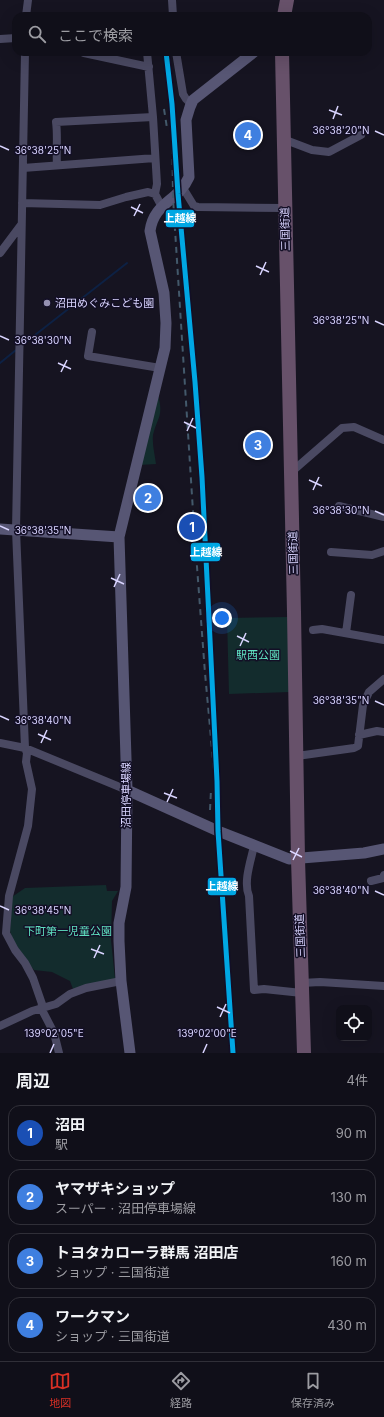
<!DOCTYPE html>
<html lang="ja">
<meta charset="utf-8">
<style>
:root{--surface:#100f19;--page:#1e1d26;--text:#f1f3f6;--muted:#9c9ca2;--line:#302f38;--accent:#d93025}
body{margin:0;font-family:Inter,"Noto Sans JP",sans-serif;background:var(--page);color:var(--text)}
.controls{position:absolute;right:12px;bottom:12px;display:grid;overflow:hidden;border-radius:8px;box-shadow:0 4px 16px #0002}
.controls button{width:36px;height:36px;display:grid;place-items:center;padding:0;border:0;border-bottom:1px solid var(--line);background:var(--surface);color:var(--text);font:20px sans-serif}
.you{position:absolute;left:222px;top:618px;width:14px;height:14px;margin:-10px;border:3px solid #fff;border-radius:50%;background:#1a73e8;box-shadow:0 0 0 6px #1a73e833}
.badge{display:grid;place-items:center;width:26px;height:26px;border-radius:50%;background:var(--accent);color:#fff;font-size:13px;font-weight:700}
.pin{position:absolute;translate:-50% -50%;border:2px solid #fff;box-shadow:0 1px 4px #0006}
.list{margin:0;padding:0;list-style:none}
h2{display:flex;justify-content:space-between;align-items:center;height:52px;margin:0;padding:0 16px;font-size:17px}
h2 small{font-size:13px;font-weight:400;color:var(--muted)}
.list li{display:grid;grid-template-columns:26px 1fr auto;gap:12px;align-items:center;box-sizing:border-box;height:56px;margin:0 8px 8px;padding:0 8px;border:1px solid var(--line);border-radius:12px}
.list b{display:block;font-size:15px;white-space:nowrap}
.list p{margin:0;font-size:13px;white-space:nowrap;color:var(--muted)}
.list em{font-size:13px;font-style:normal;color:var(--muted)}
.icon{flex:none;width:22px;height:22px;fill:none;stroke:currentColor;stroke-width:2;stroke-linecap:round;stroke-linejoin:round}
.map{position:relative;flex:none;width:384px;height:1053px;overflow:hidden}
.search{position:absolute;background:var(--surface);box-shadow:0 4px 16px #0002;left:12px;right:12px;top:12px;height:44px;display:flex;align-items:center;gap:10px;box-sizing:border-box;padding:0 14px;border-radius:12px;color:var(--muted);font-size:15px}
.sheet{height:308px;background:var(--surface)}
nav{display:flex;justify-content:space-around;align-items:center;box-sizing:border-box;height:56px;border-top:1px solid var(--line);background:var(--surface);font-size:11px;color:var(--muted)}
nav a{display:grid;justify-items:center;gap:2px}
nav .on{color:var(--accent)}
.map>svg:first-child{display:block}
</style>
<div class="map">
<svg width="384" height="1053" viewBox="0 0 384 1053">
<rect width="100%" height="100%" fill="#161421"/>
<path fill="#132c2d" d="M158,395C164,417 157,417 153,435C152,445 155,455 156,464L139,465Z
M288,617L290,692L229,694L227,618Z
M106,885L107,891H118L112,901L111,940L115,979L73,989L70,981L52,972L34,970L27,962L13,940L10,931L12,897L25,888Z"/>
<g fill="none" stroke-linecap="round" stroke-linejoin="round">
<path stroke="#0d2144" stroke-width="2" d="M21,346L127,263
M0,363L16,350"/>
<path stroke="#4a4962" stroke-width="8" d="M172,0L173,16
M26,16L28,0
M0,39L16,38
M25,52L16,530L25,748L27,753L26,762L32,789L28,826L9,896L6,933L15,950L25,963L33,978L42,1004L41,1008L54,1033L59,1053
M147,52L153,117L157,184L155,194L162,207
M176,52L183,94L186,99L191,104
M84,53L149,67
M283,139L312,150L329,152L361,135
M57,165C56,151 58,136 56,122L153,117
M23,168L155,158
M183,188L194,206L198,207L284,208
M22,203L100,205L126,197L148,192L155,194
M0,253L21,225
M92,332L88,356L160,368
M291,470L296,468L342,428L354,427L384,440
M339,506L384,517
M331,552L372,555L384,551
M313,630L322,629L384,640
M346,633L351,595
M359,735L377,731L384,732
M0,743L25,748L127,790
M297,756L354,748L358,746L363,705L369,692L384,679
M254,846C251,860 243,882 249,896L254,990L264,989L302,993
M371,881L383,878L384,875
M302,983L320,982L384,986
M0,1026L32,1011L56,1004L70,994L86,988L121,981"/>
<path stroke="#575674" stroke-width="11" d="M0,529L119,537
M127,790L218,831L289,859L364,853L384,849
M130,1053L121,981L119,941V923L126,887L127,790L119,537L165,348L166,323L164,293L150,231C154,202 178,202 189,177L186,120L190,107L193,100L254,52"/>
<path stroke="#67516a" stroke-width="14" d="M284,16L287,0
M282,52L294,612L298,859L304,1053"/>
<path stroke="#43596b" stroke-width="2" stroke-dasharray="6 5" stroke-linecap="butt" d="M172,104L173,198L194,527L205,673L217,804
M164,109L167,128
M210,810L211,790"/>
<defs>
<path id="rail-1" d="M166,52L172,104L178,194L195,382L202,477L217,781L218,831L233,1053"/>
</defs>
<use href="#rail-1" stroke="#130f26" stroke-width="8"/>
<use href="#rail-1" stroke="#00a7e3" stroke-width="5"/>
</g>
<path fill="none" stroke="#d9d4ff" stroke-width="1.5" d="M329,110L342,115M333,119L338,106M375,131L384,135M0,146L9,150M131,207L143,213M134,216L140,204M256,266L269,272M260,275L266,262M375,321L384,325M0,336L9,340M58,363L71,369M61,372L67,360M184,422L196,428M187,431L193,418M309,480L322,486M313,490L319,477M375,511L384,515M0,526L9,530M111,578L124,584M114,587L120,574M237,636L249,642M240,646L246,633M375,701L384,705M0,716L9,720M38,734L51,740M41,743L47,730M164,793L177,798M167,802L173,789M290,851L302,857M293,860L299,848M375,891L384,895M0,906L9,910M91,949L104,954M94,958L100,945M217,1007L230,1013M220,1017L226,1004M50,1053L54,1044M203,1053L207,1044"/>
<circle fill="#9591b1" stroke="#130f26" stroke-width="1.5" cx="47" cy="303" r="4"/>
<g text-anchor="middle" dominant-baseline="central" stroke-width="3" stroke-linejoin="round" paint-order="stroke">
<g font-size="11" fill="#d9d4ff" stroke="#130f26">
<text transform="translate(285 229) rotate(-91)">三国街道</text>
<text transform="translate(293 553) rotate(-91)">三国街道</text>
<text transform="translate(126 795) rotate(-90)">沼田停車場線</text>
<text transform="translate(300 936) rotate(-92)">三国街道</text>
</g>
<g font-size="11" fill="#d9d4ff" stroke="#130f26" text-anchor="start">
<text x="55" y="303">沼田めぐみこども園</text>
</g>
<g font-size="11" fill="#5fe0c0" stroke="#130f26">
<text x="258" y="655">駅西公園</text>
<text x="68" y="931">下町第一児童公園</text>
</g>
</g>
<g font-size="10" text-anchor="middle" fill="#d9d4ff" stroke="#130f26" stroke-width="3" stroke-linejoin="round" paint-order="stroke">
<text x="341" y="134">36°38'20"N</text>
<text x="43" y="154">36°38'25"N</text>
<text x="341" y="324">36°38'25"N</text>
<text x="43" y="344">36°38'30"N</text>
<text x="341" y="514">36°38'30"N</text>
<text x="43" y="534">36°38'35"N</text>
<text x="341" y="704">36°38'35"N</text>
<text x="43" y="724">36°38'40"N</text>
<text x="341" y="894">36°38'40"N</text>
<text x="43" y="914">36°38'45"N</text>
<text x="54" y="1037">139°02'05"E</text>
<text x="207" y="1037">139°02'00"E</text>
</g>
<g stroke="#130f26" stroke-width="1.5">
<rect x="165" y="209" width="30" height="19" rx="4" fill="#00a7e3"/>
<rect x="190" y="542" width="31" height="20" rx="4" fill="#00a7e3"/>
<rect x="207" y="877" width="30" height="19" rx="4" fill="#00a7e3"/>
</g>
<g font-size="11" text-anchor="middle" font-weight="bold" fill="#fff">
<text x="180" y="222">上越線</text>
<text x="206" y="556">上越線</text>
<text x="222" y="890">上越線</text>
</g>
</svg>
<div class="controls">
<button><svg class="icon" aria-label="locate" viewBox="0 0 24 24"><circle cx="12" cy="12" r="6"/><path d="M12 2v4M12 18v4M2 12h4M18 12h4"/></svg></button>
</div>
<div class="you"></div>
<div class="pin badge" style="left:192px;top:527px;background:#1a4fb4">1</div>
<div class="pin badge" style="left:148px;top:498px;background:#3f7fe0">2</div>
<div class="pin badge" style="left:258px;top:445px;background:#3f7fe0">3</div>
<div class="pin badge" style="left:248px;top:135px;background:#3f7fe0">4</div>
<div class="search"><svg class="icon" aria-label="search" viewBox="0 0 24 24"><circle cx="10" cy="10" r="6"/><path d="M15 15l6 6"/></svg>ここで検索</div>
</div>
<section class="sheet">
<h2>周辺<small>4件</small></h2>
<ul class="list">
<li><span class="badge" style="background:#1a4fb4">1</span><div><b>沼田</b><p>駅</p></div><em>90 m</em></li>
<li><span class="badge" style="background:#3f7fe0">2</span><div><b>ヤマザキショップ</b><p>スーパー · 沼田停車場線</p></div><em>130 m</em></li>
<li><span class="badge" style="background:#3f7fe0">3</span><div><b>トヨタカローラ群馬 沼田店</b><p>ショップ · 三国街道</p></div><em>160 m</em></li>
<li><span class="badge" style="background:#3f7fe0">4</span><div><b>ワークマン</b><p>ショップ · 三国街道</p></div><em>430 m</em></li>
</ul>
</section>
<nav>
<a class="on"><svg class="icon" aria-label="map" viewBox="0 0 24 24"><path d="M3 6l6-2 6 2 6-2v14l-6 2-6-2-6 2zM9 4v14M15 6v14"/></svg>地図</a>
<a><svg class="icon" aria-label="directions" viewBox="0 0 24 24"><path d="M12 3l9 9-9 9-9-9zM9 14v-3h6M13 9l2 2-2 2"/></svg>経路</a>
<a><svg class="icon" aria-label="saved" viewBox="0 0 24 24"><path d="M7 4h10v16l-5-4-5 4z"/></svg>保存済み</a>
</nav>
